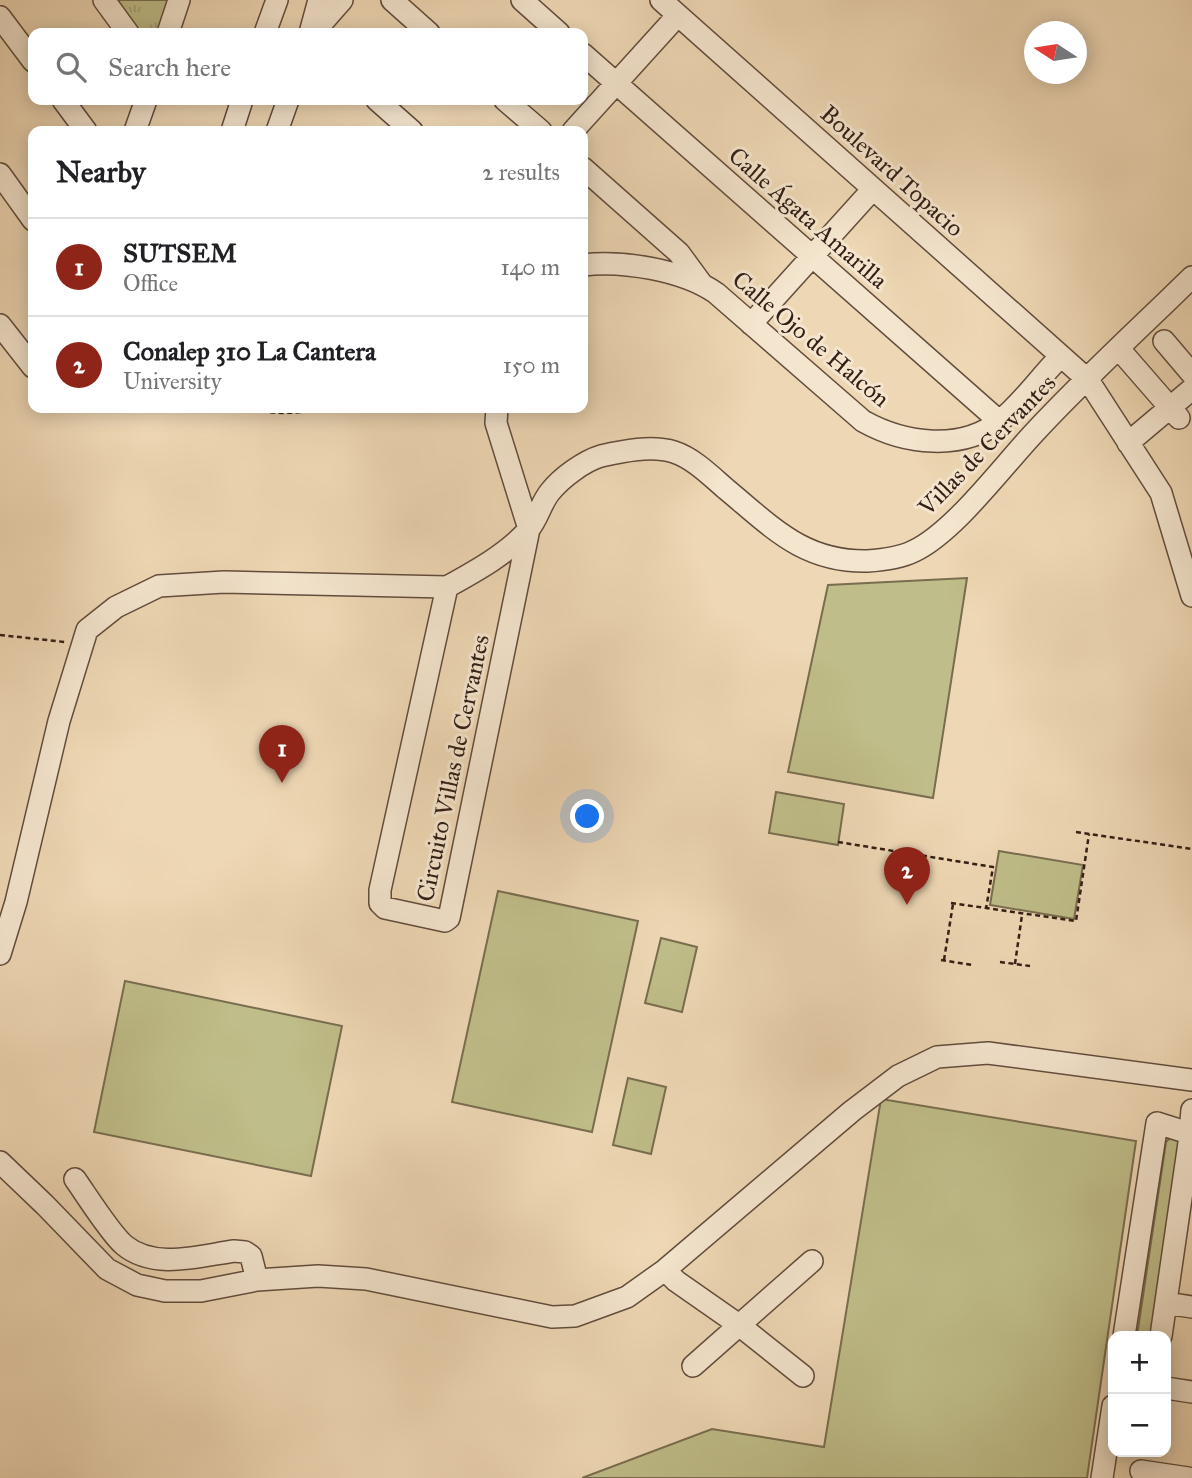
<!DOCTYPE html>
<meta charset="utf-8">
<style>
:root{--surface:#fff;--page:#f6f6f6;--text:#202124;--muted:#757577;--line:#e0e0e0;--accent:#8f2418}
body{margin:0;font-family:"IM FELL Great Primer",serif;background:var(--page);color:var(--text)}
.controls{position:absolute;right:21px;bottom:21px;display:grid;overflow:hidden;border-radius:14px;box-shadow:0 4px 18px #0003}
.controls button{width:63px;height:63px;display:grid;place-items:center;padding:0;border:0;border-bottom:2px solid var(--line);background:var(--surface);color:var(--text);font:35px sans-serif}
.compass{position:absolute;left:1024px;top:21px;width:63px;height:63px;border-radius:50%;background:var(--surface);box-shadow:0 4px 18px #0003;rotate:282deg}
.you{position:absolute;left:588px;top:817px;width:24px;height:24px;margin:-18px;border:5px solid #fff;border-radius:50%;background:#1a73e8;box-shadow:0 0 0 10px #1a73e833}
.badge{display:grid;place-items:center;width:46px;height:46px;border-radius:50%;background:var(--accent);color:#fff;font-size:23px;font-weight:700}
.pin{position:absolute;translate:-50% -58px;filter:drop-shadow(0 2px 4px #0008)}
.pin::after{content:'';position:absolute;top:37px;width:24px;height:21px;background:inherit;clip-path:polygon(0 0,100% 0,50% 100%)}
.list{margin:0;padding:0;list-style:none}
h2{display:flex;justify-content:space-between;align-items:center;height:91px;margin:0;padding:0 28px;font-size:30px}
h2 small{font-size:23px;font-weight:400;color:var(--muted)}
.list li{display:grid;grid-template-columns:46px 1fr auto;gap:21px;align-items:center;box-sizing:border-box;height:98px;padding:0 28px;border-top:2px solid var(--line)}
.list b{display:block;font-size:26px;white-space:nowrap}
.list p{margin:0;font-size:23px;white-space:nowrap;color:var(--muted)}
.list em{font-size:23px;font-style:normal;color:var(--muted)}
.icon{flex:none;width:38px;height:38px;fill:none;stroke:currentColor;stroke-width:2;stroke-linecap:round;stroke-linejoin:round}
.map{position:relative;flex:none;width:1192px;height:1478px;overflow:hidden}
.search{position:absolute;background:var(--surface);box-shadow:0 4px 18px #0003;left:28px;top:28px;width:560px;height:77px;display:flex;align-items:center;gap:18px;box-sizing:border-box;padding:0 24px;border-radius:14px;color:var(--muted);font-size:26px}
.panel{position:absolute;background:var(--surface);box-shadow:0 4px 18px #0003;left:28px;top:126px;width:560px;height:287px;border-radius:14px}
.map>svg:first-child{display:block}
</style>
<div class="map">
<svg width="1192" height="1478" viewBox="0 0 1192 1478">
<defs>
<pattern id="park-tufts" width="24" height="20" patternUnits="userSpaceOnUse" patternTransform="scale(1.75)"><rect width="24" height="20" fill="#bfbd89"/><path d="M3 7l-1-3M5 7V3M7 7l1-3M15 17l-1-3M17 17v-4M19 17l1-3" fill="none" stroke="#a5a275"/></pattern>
</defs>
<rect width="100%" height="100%" fill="#eed7b4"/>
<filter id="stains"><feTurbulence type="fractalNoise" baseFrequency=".00286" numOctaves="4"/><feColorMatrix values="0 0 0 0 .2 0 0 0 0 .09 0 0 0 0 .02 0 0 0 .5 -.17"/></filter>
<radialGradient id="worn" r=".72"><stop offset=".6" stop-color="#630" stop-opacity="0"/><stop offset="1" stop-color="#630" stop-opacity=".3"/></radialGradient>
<path fill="#bfbd89" stroke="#796d4f" stroke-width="2" d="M967,578L933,798L788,772L828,585Z
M776,792L844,804L838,845L769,833Z
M999,851L1083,865L1074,919L990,905Z
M498,891L638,921L592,1132L452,1102Z
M661,938L697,947L682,1012L645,1003Z
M125,981L342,1026L311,1176L94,1132Z
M628,1078L666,1087L651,1154L613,1145Z
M881,1099L1136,1141L1087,1478H582L712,1429L824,1447Z
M1170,1138H1180L1154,1336H1137L1166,1142Z"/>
<path fill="url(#park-tufts)" stroke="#796d4f" stroke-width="2" d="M113,0H172L161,33H138Z"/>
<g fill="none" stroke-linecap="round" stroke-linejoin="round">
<defs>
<path id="minor" d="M104,0L128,33
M392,0L429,33
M522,0L559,33
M661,0L1088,380L1161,493L1192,596
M0,17L33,61
M168,33L179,0
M265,33L277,0
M310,33L319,0
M313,33L342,0
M583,54L999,421
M63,100L86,131
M377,100L412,131
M505,100L541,131
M135,131L146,100
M232,131L242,100
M277,131L288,100
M573,131L678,15
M583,168L679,253L701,283
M0,174L33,220
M583,265C622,260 683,270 716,293L863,421C904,444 962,452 1001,420C1023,402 1040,377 1060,357
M751,324L873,189
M0,325L33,367
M1164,341L1192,374
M1119,349L1179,418
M1128,443L1192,389
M447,587L380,890V903L385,908L445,921L449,918L529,529L496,423L497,408
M0,954L16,902L59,721L87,630L116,607L159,586L224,582L447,587C474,572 509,553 529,529C538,518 541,503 550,492C561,478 584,461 601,456C623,451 652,445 674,452C693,458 711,476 726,489C772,527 803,562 867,561C883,560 900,558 914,551C954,532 1002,467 1034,433C1084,379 1139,329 1192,277
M0,1162L45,1205L107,1269L137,1285L165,1291H201L257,1280L318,1276L366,1279L552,1317L575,1316L627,1297L665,1270L852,1111L898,1076L937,1057L988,1053L1192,1080
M75,1179C87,1196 110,1233 124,1245C154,1270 199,1256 234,1251L245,1252L251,1256L257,1280
M665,1270L676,1281L739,1325L803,1376
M1166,1303L1192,1307
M1124,1336L1157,1123L1192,1134
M1161,1336L1189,1143L1192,1110
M693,1366L812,1261
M1166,1388L1192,1392
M1141,1471L1188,1478
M1102,1478L1113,1406"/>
</defs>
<use href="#minor" stroke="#624c3d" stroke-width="24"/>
<path stroke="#331d15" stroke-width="2.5" stroke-dasharray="5 3.5" stroke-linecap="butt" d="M245,408C270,414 296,415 320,408
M0,635L65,642
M1076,832L1192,849
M838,842L993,867L986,909
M951,903L1076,921L1089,834
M941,960L972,965
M944,960L953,904
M1000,962L1030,966
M1015,964L1022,915"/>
<use href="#minor" stroke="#f4e5ce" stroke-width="21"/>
</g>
<g text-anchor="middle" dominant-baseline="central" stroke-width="6" stroke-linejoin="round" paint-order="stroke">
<g font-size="24" fill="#331d15" stroke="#f4e5ce">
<text transform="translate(892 171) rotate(42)">Boulevard Topacio</text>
<text transform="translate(808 218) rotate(41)">Calle Ágata Amarilla</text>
<text transform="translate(811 339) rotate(40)">Calle Ojo de Halcón</text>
<text transform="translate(987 445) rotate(-46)">Villas de Cervantes</text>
<text transform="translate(453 768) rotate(-78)">Circuito Villas de Cervantes</text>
</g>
</g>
<rect width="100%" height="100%" filter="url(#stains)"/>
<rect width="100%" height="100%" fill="url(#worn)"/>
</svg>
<div class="controls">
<button>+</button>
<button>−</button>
</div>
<svg class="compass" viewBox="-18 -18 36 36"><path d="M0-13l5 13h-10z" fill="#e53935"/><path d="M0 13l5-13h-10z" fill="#757577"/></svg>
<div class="you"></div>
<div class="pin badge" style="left:282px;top:783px">1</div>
<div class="pin badge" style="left:907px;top:905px">2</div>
<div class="search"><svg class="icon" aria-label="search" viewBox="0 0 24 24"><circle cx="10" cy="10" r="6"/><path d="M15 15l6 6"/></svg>Search here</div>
<section class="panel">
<h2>Nearby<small>2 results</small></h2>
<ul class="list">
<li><span class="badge">1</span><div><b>SUTSEM</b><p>Office</p></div><em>140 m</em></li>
<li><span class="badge">2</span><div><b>Conalep 310 La Cantera</b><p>University</p></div><em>150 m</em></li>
</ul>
</section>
</div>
